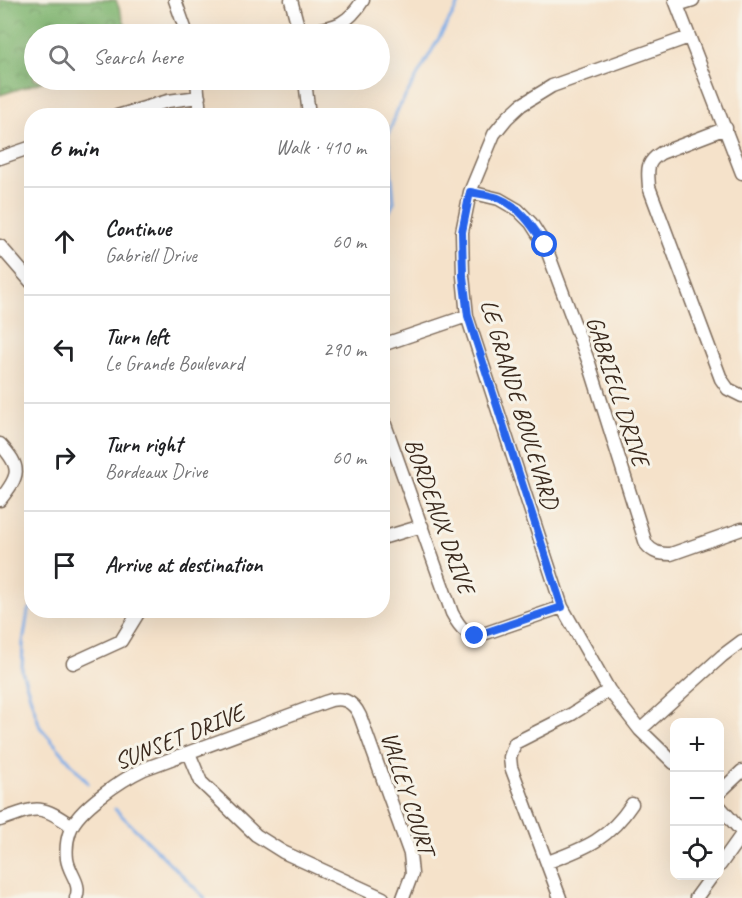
<!DOCTYPE html>
<meta charset="utf-8">
<style>
:root{--surface:#fff;--page:#f2f2f2;--text:#202124;--muted:#757577;--line:#e0e0e0}
body{margin:0;font-family:Caveat,sans-serif;background:var(--page);color:var(--text)}
.controls{position:absolute;right:18px;bottom:18px;display:grid;overflow:hidden;border-radius:12px;box-shadow:0 6px 24px #0002}
.controls button{width:54px;height:54px;display:grid;place-items:center;padding:0;border:0;border-bottom:2px solid var(--line);background:var(--surface);color:var(--text);font:30px sans-serif}
.stop{position:absolute;width:18px;height:18px;margin:-14px;border:4px solid #2563eb;border-radius:50%;background:#fff}
.stop.end{background:#2563eb;border-color:#fff;box-shadow:0 2px 6px #0008}
.list{margin:0;padding:0;list-style:none}
h2{display:flex;justify-content:space-between;align-items:center;height:78px;margin:0;padding:0 24px;font-size:26px}
h2 small{font-size:20px;font-weight:400;color:var(--muted)}
.list li{display:grid;grid-template-columns:39px 1fr auto;gap:18px;align-items:center;box-sizing:border-box;height:108px;padding:0 24px;border-top:2px solid var(--line)}
.list b{display:block;font-size:22px;white-space:nowrap}
.list p{margin:0;font-size:20px;white-space:nowrap;color:var(--muted)}
.list em{font-size:20px;font-style:normal;color:var(--muted)}
.icon{flex:none;width:33px;height:33px;fill:none;stroke:currentColor;stroke-width:2;stroke-linecap:round;stroke-linejoin:round}
.map{position:relative;flex:none;width:742px;height:898px;overflow:hidden}
.search{position:absolute;background:var(--surface);box-shadow:0 6px 24px #0002;left:24px;top:24px;width:366px;height:66px;display:flex;align-items:center;gap:15px;box-sizing:border-box;padding:0 21px;border-radius:33px;color:var(--muted);font-size:22px}
.panel{position:absolute;background:var(--surface);box-shadow:0 6px 24px #0002;left:24px;top:108px;width:366px;height:510px;border-radius:24px}
.map>svg:first-child{display:block}
</style>
<div class="map">
<svg width="742" height="898" viewBox="0 0 742 898">
<defs>
<pattern id="forest-crowns" width="20" height="18" patternUnits="userSpaceOnUse" patternTransform="scale(1.5)"><rect width="20" height="18" fill="#80b671"/><path d="M2 6a3 3 0 1 1 6 0M12 15a3 3 0 1 1 6 0" fill="none" stroke="#6a945c"/></pattern>
</defs>
<rect width="100%" height="100%" fill="#f7f3e8"/>
<filter id="ink" filterUnits="userSpaceOnUse"><feTurbulence type="fractalNoise" baseFrequency=".0167" numOctaves="2"/><feDisplacementMap in="SourceGraphic" scale="12" xChannelSelector="R" yChannelSelector="G"/><feConvolveMatrix kernelMatrix="1 2 1 2 8 2 1 2 1" color-interpolation-filters="sRGB"/></filter>
<filter id="wash" filterUnits="userSpaceOnUse"><feTurbulence type="fractalNoise" baseFrequency=".008" numOctaves="4" result="noise"/><feDisplacementMap in="SourceGraphic" scale="24" xChannelSelector="R" yChannelSelector="G"/><feGaussianBlur stdDeviation="1.35" result="paint"/><feColorMatrix in="noise" values="0 0 0 0 0 0 0 0 0 0 0 0 0 0 0 0 0 1.4 0 .05"/><feComposite in="paint" operator="in"/></filter>
<g filter="url(#wash)">
<rect width="100%" height="100%" fill="#f5e2ca"/>
<path fill="url(#forest-crowns)" stroke="#5e7048" stroke-width="1.5" d="M0,0H116L129,34H34V80H47L0,95Z"/>
<g fill="none" stroke-linecap="round" stroke-linejoin="round">
<path stroke="#7cace7" stroke-width="3" d="M382,227L394,202L388,136L397,111L461,0
M32,607L28,611L23,643L22,671L40,727L88,783
M115,809L205,898"/>
</g>
</g>
<g filter="url(#ink)">
<g fill="none" stroke-linecap="round" stroke-linejoin="round">
<defs>
<path id="minor" d="M175,0L187,34
M291,0L300,34
M675,0L742,173
M677,5L693,0
M300,33C331,27 345,29 363,0
M197,80L200,116
M305,80L309,116
M117,116L168,101L199,97
M726,128L661,153C645,163 648,170 649,187L721,379L728,389L742,396
M0,158L32,147
M470,192L499,199L518,210L531,223L545,245L589,363L646,544C653,553 660,554 671,554L742,529
M0,246L32,283
M382,345L467,316
M382,416L452,613C461,630 467,637 486,633L562,607
M0,444C22,468 20,475 0,500
M382,538L422,526
M73,663L121,641L140,610
M640,730L722,656L742,641
M189,753L201,782L256,835L283,852L383,898
M674,763L640,730L609,690L562,607L467,316L463,276L462,232L470,192L494,134L507,118L521,105L552,86L689,37
M720,792L742,771
M720,807L742,832
M0,820C37,807 39,803 72,826
M548,862C586,848 609,839 632,804
M720,865L742,834
M76,898C82,883 69,874 67,859C66,850 67,839 70,831C77,809 123,779 144,769L325,702C341,696 353,700 360,716L410,854L412,874L403,898
M560,898L511,767L510,757L515,743L572,714L609,690
M696,898L712,876"/>
</defs>
<use href="#minor" stroke="#7c6a5a" stroke-width="15"/>
<use href="#minor" stroke="#fff" stroke-width="12"/>
</g>
</g>
<g fill="none" stroke-linecap="round" stroke-linejoin="round" filter="url(#ink)">
<path stroke="#2563eb" stroke-width="8" d="M475,636L562,607L468,316L463,276L462,232L470,192C479,194 490,195 498,198C520,206 533,227 545,245"/>
</g>
<g text-anchor="middle" dominant-baseline="central" stroke-width="6" stroke-linejoin="round" paint-order="stroke">
<g font-size="24" fill="#3b2a1e" stroke="#f7f3e8">
<text transform="translate(618 391) rotate(72)">GABRIELL DRIVE</text>
<text transform="translate(520 404) rotate(73)">LE GRANDE BOULEVARD</text>
<text transform="translate(440 516) rotate(70)">BORDEAUX DRIVE</text>
<text transform="translate(179 737) rotate(-22)">SUNSET DRIVE</text>
<text transform="translate(408 793) rotate(72)">VALLEY COURT</text>
</g>
</g>
</svg>
<div class="controls">
<button>+</button>
<button>−</button>
<button><svg class="icon" aria-label="locate" viewBox="0 0 24 24"><circle cx="12" cy="12" r="6"/><path d="M12 2v4M12 18v4M2 12h4M18 12h4"/></svg></button>
</div>
<div class="stop" style="left:545px;top:245px"></div>
<div class="stop end" style="left:475px;top:636px"></div>
<div class="search"><svg class="icon" aria-label="search" viewBox="0 0 24 24"><circle cx="10" cy="10" r="6"/><path d="M15 15l6 6"/></svg>Search here</div>
<section class="panel">
<h2>6 min<small>Walk · 410 m</small></h2>
<ul class="list">
<li><svg class="icon" aria-label="ahead" viewBox="0 0 24 24"><path d="M12 20V5M6 11l6-6 6 6"/></svg><div><b>Continue</b><p>Gabriell Drive</p></div><em>60 m</em></li>
<li><svg class="icon" aria-label="left" viewBox="0 0 24 24"><path d="M17 20v-9H6M10 6l-5 5 5 5"/></svg><div><b>Turn left</b><p>Le Grande Boulevard</p></div><em>290 m</em></li>
<li><svg class="icon" aria-label="right" viewBox="0 0 24 24"><path d="M7 20v-9h11M14 6l5 5-5 5"/></svg><div><b>Turn right</b><p>Bordeaux Drive</p></div><em>60 m</em></li>
<li><svg class="icon" aria-label="arrive" viewBox="0 0 24 24"><path d="M6 21V4h12l-3 4 3 4H6"/></svg><div><b>Arrive at destination</b></div></li>
</ul>
</section>
</div>
